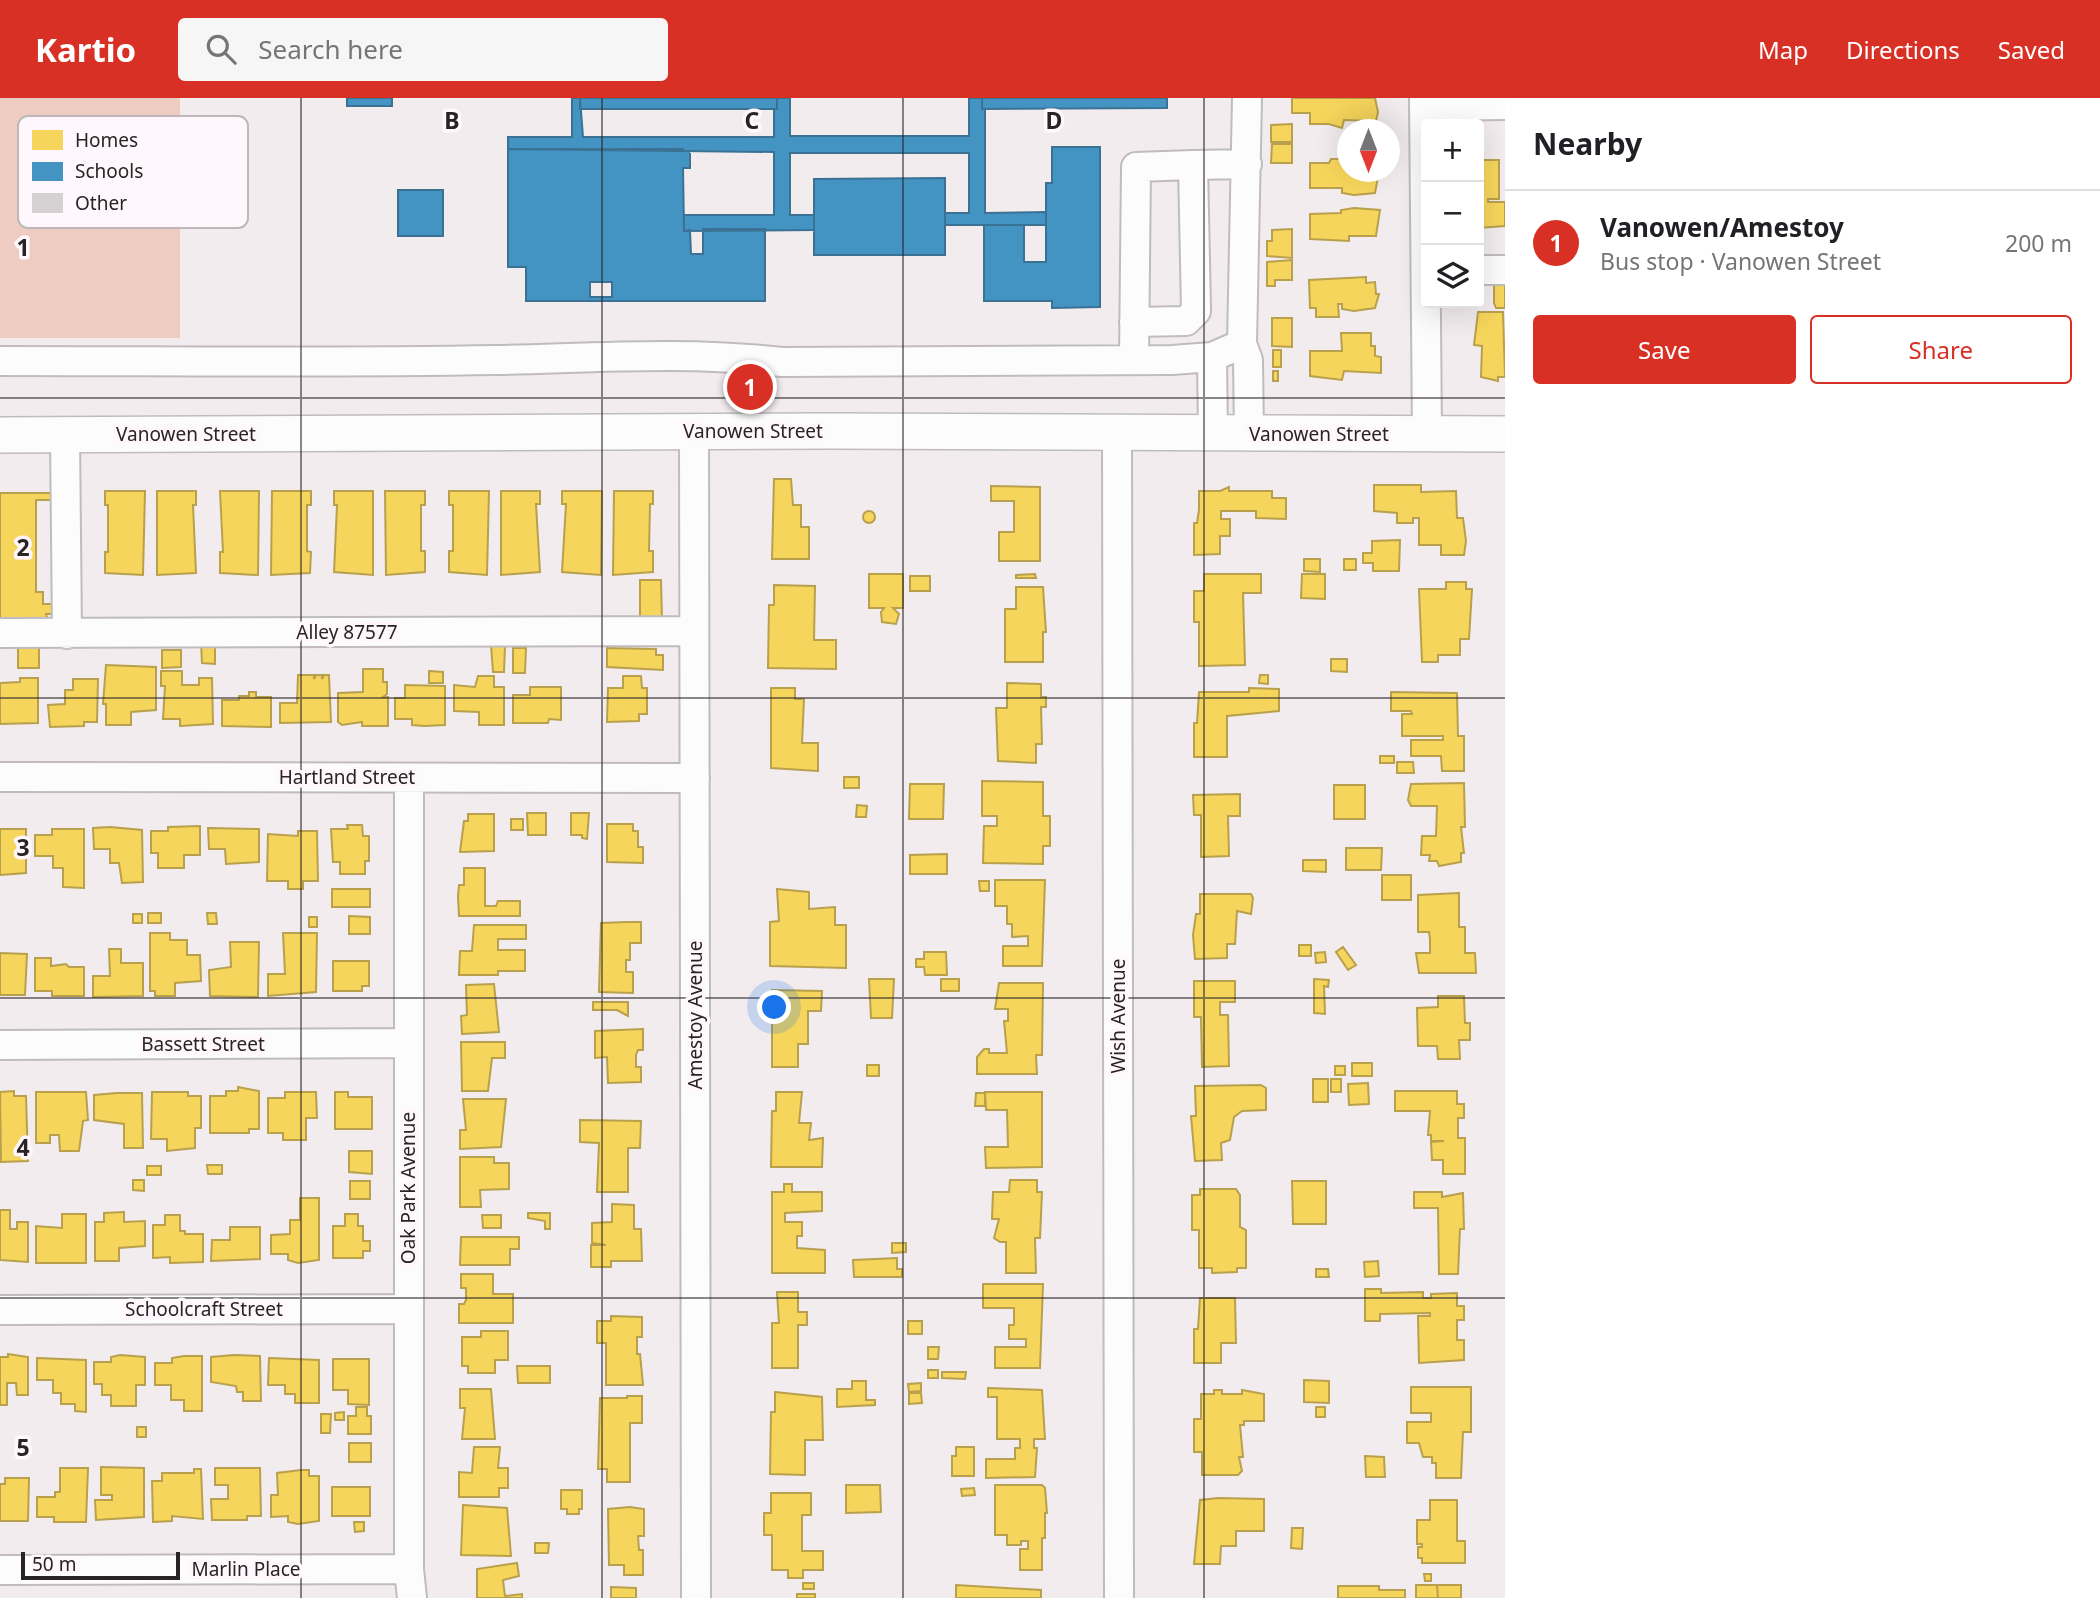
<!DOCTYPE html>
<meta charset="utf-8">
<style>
:root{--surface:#fff;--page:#f6f6f6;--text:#202124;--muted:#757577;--line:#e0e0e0;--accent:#d93025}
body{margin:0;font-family:"Noto Sans",sans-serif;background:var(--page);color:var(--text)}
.controls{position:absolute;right:21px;top:21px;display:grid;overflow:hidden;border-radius:7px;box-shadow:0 7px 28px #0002}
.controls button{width:63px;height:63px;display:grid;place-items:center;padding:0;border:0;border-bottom:2px solid var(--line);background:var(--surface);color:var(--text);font:35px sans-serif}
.compass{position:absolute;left:1337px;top:21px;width:63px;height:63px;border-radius:50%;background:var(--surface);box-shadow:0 7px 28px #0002;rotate:180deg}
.scale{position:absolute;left:21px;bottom:18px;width:159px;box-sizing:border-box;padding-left:7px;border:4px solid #282426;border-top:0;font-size:19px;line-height:24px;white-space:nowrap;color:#282426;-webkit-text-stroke:5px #fff7fb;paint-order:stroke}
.you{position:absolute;left:775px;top:910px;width:24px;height:24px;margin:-18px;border:5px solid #fff;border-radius:50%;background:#1a73e8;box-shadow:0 0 0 10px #1a73e833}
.badge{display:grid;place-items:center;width:46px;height:46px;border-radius:50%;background:var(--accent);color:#fff;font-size:23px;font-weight:700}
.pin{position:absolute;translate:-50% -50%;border:4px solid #fff;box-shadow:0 2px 7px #0006}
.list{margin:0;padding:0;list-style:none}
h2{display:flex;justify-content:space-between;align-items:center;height:91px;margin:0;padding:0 28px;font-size:30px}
h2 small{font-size:23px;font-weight:400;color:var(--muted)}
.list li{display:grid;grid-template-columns:46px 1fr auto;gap:21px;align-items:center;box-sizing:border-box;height:105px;padding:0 28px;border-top:2px solid var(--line)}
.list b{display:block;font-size:26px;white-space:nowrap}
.list p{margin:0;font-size:23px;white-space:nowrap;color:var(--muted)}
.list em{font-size:23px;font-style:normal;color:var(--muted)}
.actions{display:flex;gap:14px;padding:21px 28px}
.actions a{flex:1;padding:16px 0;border:2px solid var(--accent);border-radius:7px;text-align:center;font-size:24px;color:var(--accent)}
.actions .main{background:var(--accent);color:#fff}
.icon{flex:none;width:38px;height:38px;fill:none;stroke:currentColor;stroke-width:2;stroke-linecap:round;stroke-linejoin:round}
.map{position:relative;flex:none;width:1505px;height:1500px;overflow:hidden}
header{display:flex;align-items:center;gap:42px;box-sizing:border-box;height:98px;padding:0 35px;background:var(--accent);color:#fff}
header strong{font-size:33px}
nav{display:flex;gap:38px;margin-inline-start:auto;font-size:24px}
.search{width:490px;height:63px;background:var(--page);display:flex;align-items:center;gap:18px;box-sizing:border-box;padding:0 24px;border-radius:7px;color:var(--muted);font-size:26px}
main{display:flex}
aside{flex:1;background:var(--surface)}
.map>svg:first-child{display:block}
</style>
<header>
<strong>Kartio</strong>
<div class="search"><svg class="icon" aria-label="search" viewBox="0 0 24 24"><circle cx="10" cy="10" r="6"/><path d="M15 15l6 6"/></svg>Search here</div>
<nav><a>Map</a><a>Directions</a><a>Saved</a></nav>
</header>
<main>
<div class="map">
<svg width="1505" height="1500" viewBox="0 0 1505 1500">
<rect width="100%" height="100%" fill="#f2ecef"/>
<path fill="#efccc2" d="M0,0H180V240H0Z"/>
<path fill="#f6d55c" stroke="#b8a04c" stroke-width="2" d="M1292,0H1375L1378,14L1376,23L1344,22L1342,30L1329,26H1310V15H1292Z
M1292,26V44H1271V27Z
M1272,46H1292V65H1271Z
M1331,61H1342L1348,74H1379L1375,95L1354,97L1342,95V90H1310V65H1329Z
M1479,62H1499V101H1488V104H1505V128L1479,130Z
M1354,110L1380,112L1376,138H1349V143L1310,141V116L1341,115V112Z
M1292,131V160L1267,158V143H1272V132Z
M1292,162V182H1275V188H1267V164Z
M1366,179V185L1375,184L1376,196H1379L1375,210L1354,213L1342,211V206H1338L1339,219H1316V210H1310L1309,182Z
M1494,183L1505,184V210H1496L1494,205Z
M1478,214H1503L1505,279H1498V283L1481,279L1482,248L1474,247Z
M1272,220H1292V249L1272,248Z
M1341,235H1371V248H1375V258L1381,259V275L1344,273L1342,282L1310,278V253H1342Z
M1273,252H1281V269H1273Z
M1273,273H1278V283H1273Z
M774,381H791L793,407H801V429H809V461H772Z
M1374,387H1421V394L1456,393L1457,420H1463L1466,443L1464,457H1441V447H1419V420H1413V425H1397V415L1374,413Z
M991,388L1040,389V463H999V434H1014V403H991Z
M1229,389V393H1272V400H1286V421L1256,420V413H1221V421H1230V438H1220V456L1194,457V425H1197L1199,412V393H1220Z
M105,393H145L143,477L105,475V454H108V407H105Z
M157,393H196V407H193L196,475L157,477Z
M220,393H259L258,477L220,475V454H223Z
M272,393H311V407H307V453L311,454L310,475L271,477Z
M334,393H373V477L334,474L337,407H334Z
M385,393H425V407H421V453H425V474L386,477Z
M449,393H489L487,477L449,474V453H453V407H449Z
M501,393H540V406H536L540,474L501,477Z
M562,393H602L601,477L562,474L566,406H562Z
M614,393H653V406H650L649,453H653V474L613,477Z
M0,395H54V402H36V494H43V506H52L53,516H46L47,520H0Z
M863 419a6 6 0 1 1 12 0a6 6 0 1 1-12 0Z
M1400,442L1399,473H1373V465H1363V455H1372V443Z
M1304,461H1320V474L1304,473Z
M1344,461H1356V472H1344Z
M869,476H903V510H893L899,516L896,526L882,524L881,514L884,510H869Z
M1035,476L1036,480H1016V477Z
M1204,476H1261V495H1243L1245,567L1199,568V524H1194V493H1204Z
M1302,476H1325V501L1301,500Z
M910,478H930V493H910Z
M640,482H661L662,521H640Z
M1446,484H1466V491H1472L1469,541H1460V557H1438V564H1422L1419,491H1446Z
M774,487L815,488L814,542H836V571L768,570L769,507H774Z
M1016,489H1043L1046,534H1043V564H1005V511H1016Z
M201,544H215V566L202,565Z
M491,547L505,548L504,574H493Z
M18,549H39V570H18Z
M513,550H526L525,575H513Z
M607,550L656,551V557H663V572L607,569Z
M162,552H181V569L162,570Z
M1331,561H1347V574L1331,573Z
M106,567L156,569V612L131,614V627H106V606H103Z
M363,571H383V584H387V596L383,599H388V628H362V624L342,627L338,624V595L363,594Z
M161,573H182V587H199V580H212L213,626L180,628V621H163L165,588H161Z
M429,573L443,574V585H429Z
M298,577H314V581L316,577H322V581L324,577H329L331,624L280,625V605H297Z
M1260,577H1268V586L1259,585Z
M478,578H494V589H504V627H479V614L454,613V587L475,589Z
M623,578H641L642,590H647V616H639V623L607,624L608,590H623Z
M20,580H38V625L0,626V585L20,584Z
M73,581H98L97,624H84V628L50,629L48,607L65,606V592H73Z
M1007,585L1041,586V599H1046V609H1041L1042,646H1036V665L998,663L996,610H1007Z
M405,587L445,588V627L424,628L412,627V621H395V600H405Z
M530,589H561V622L549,621L548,625H513V597H530Z
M771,590H795V601H804L802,645H818V673L771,670Z
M1249,590L1279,591V613L1227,618V659H1194V625H1197L1199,594H1249Z
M249,594H256V599H271V629L222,628V602H239V598H249Z
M1391,594L1457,595L1458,638H1464V673H1442L1441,658H1411V642H1443V638H1402V616H1412L1411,613H1391Z
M1380,658H1394V665H1380Z
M1397,664H1413L1414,675H1397Z
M844,679H859V690H844Z
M982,683L1043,684V718H1050V748H1043V766L983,765L984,728H997V718H982Z
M1464,685L1465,729H1461L1464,755H1461V764L1439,768L1437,763H1429L1430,757H1421L1422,738H1436L1437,708H1411L1408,702L1411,686Z
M910,686H944L943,721H909Z
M1334,687H1365V721H1334Z
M1240,696V718H1228L1229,758L1201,759V717H1194L1193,697Z
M857,707L867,708L866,719H856Z
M527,715H546V737H528Z
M571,715H589L587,741L582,740V737H571Z
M468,716H494V753L460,754L464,723H468Z
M511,721H523V732H511Z
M607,726H633V733H638V749H643V765L607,764Z
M347,727H362L363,738H369V763H365V776H340V764H333L331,731H348Z
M200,728V757H184V770H158V755H151V733H168V729Z
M110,729L142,732L143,784L122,785L119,765H110V751H94L93,730Z
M208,730L259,731V764L226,766L225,751H209Z
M0,731H26V775L0,777Z
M52,731H84V790L63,789V770H53V758H35V737H52Z
M298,733H317L318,783H303V791H288V783H267L268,736L298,738Z
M1346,750H1382L1381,772H1346Z
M947,756V776H910V757Z
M1303,762H1326V774L1303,773Z
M464,770H485V808H496L498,803H520V818H459L458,798L459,787H464Z
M1382,777H1411V802H1382Z
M995,782H1045L1042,868H1003V848H1028V838L1012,839V826H1007V808H995Z
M979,783H989V793H980Z
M332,791H370V809H332Z
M777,791L809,794V811L835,809V827H846V870L770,868V824L779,823Z
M1459,795V829H1465V855H1475L1476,875H1419L1416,855H1430V841L1429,834H1418V797Z
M1200,796H1251L1253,800L1251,816L1237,813L1235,846H1227V860L1195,861L1193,837L1196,816H1200Z
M148,815H161V825H148Z
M207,815H216L217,826H208Z
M133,816H142V825H133Z
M349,818L370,819V836H349Z
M309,819H317V829H309Z
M627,824H641V845H630V862H626V874H633V895L599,894L601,825Z
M474,827H526V841H498V852H525V873H498V877H459L460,853H472Z
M150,835H170V842H187V857H200L201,883L175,885V898H155V893H150Z
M283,835H317L316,894L268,898V876H285Z
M230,844H259L258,899L210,898L209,872L231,869Z
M1299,847H1311V858H1299Z
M1343,849L1356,867L1348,872L1336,854Z
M109,851H121V865H143V898L93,899V878H110Z
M924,854H946L947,877H925L924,869H916V861H924Z
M1325,854L1326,864L1316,865L1315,855Z
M0,855L27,856L25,897H0Z
M35,860H51V868L66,866L69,869H84V898H52V893H35Z
M333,863H369V888H362V893H333Z
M869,881H894L892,920H871Z
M941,881H959V893H941Z
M1314,881L1329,882L1328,889L1324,888L1325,916L1314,915Z
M1194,883H1235V904H1220V917H1228L1229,968L1202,969L1201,919H1194Z
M999,885H1043L1042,957H1036L1037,976H977V959L984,951H989V955H1007L1004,923H1008V911H995Z
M494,886L499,934L462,936L461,918L467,917L466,887Z
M772,892L822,893L821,913H808V946H798V969H772Z
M1438,898H1464L1465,925H1470V942H1459L1460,961H1438L1437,948H1418L1417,910L1438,909Z
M593,904H628V918L617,912H593Z
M643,931V952H638L636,957V969H641V984L608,985L607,959L595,960V933Z
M461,944H505V960H492L488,993H462Z
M1352,965H1372V978H1352Z
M867,967H879V978H867Z
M1335,968H1345V977H1335Z
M1313,981H1328V1004H1313Z
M1331,981H1341V994H1331Z
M1368,985L1369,1006L1349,1007L1348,986Z
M1261,987L1266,990V1012L1242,1013L1234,1019L1230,1042L1221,1045L1222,1062L1195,1063L1191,1018H1196L1195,988Z
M238,989L259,993V1031H249V1035H210V998H226V993H238Z
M14,993V998H26L28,1063L1,1064L0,994Z
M1395,993H1457V1006H1464V1020H1458V1040H1465V1076H1443V1062H1432L1431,1044L1444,1043H1431V1037H1428L1430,1013H1395Z
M36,994H86L88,1022L83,1023L79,1053H60L59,1037H50V1045H36Z
M152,994H188V998H201V1030H195V1050L167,1053V1041H151Z
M285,994H316L317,1020H306V1042H283V1035H268V1000H285Z
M335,994H348V999H372V1031H335Z
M776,994H802L799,1025H811L809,1042L823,1040L822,1069H771L772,1013H776Z
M985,994H1042V1069L986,1070L985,1049H1008L1007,1012H986Z
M117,995H142L143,1050H124V1026L94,1022V997Z
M976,995H985V1008H975Z
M463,1001H506L501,1049L460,1051V1032H466Z
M580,1022L641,1023L640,1050H628V1094H597L599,1045L580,1044Z
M349,1053H372V1076L349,1074Z
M460,1059H494V1065H509V1091L480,1092L481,1109H460Z
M207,1067H222V1076H208Z
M147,1068H161V1077H147Z
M133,1082H144V1093L133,1092Z
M1010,1082H1037V1094H1042L1040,1140H1035L1036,1175H1006V1144H1000L994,1140L999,1121H992L993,1094H1009Z
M350,1083H370V1101H350Z
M1292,1083H1326V1126H1293Z
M784,1086H792V1094H822V1113L785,1115V1124H802V1138H797V1150L825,1152V1175H772V1094H784Z
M1200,1091H1236L1240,1097V1129L1246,1132V1170H1237V1174L1212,1175V1170H1199V1132H1192V1097H1200Z
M1414,1094H1442V1099L1463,1095L1464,1131H1460L1458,1176H1439L1438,1110H1414Z
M300,1100H319V1162L298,1165L288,1162V1156H271V1137L290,1136V1122H300Z
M612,1106L634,1107V1131H641L642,1163H611V1169H591V1147H606L592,1145V1125L612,1124Z
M0,1112H10V1131H17V1124H28V1164L0,1162Z
M124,1114V1124L145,1123V1148L119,1150V1163H95V1124H104V1115Z
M528,1115H550V1131H545V1123L528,1120Z
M62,1116H86V1165H36V1128L62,1130Z
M345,1116H358V1128H363V1143H370V1153H363V1160H333V1128H345Z
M165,1117H180V1133H185V1136H203V1164L170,1165V1159L153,1160V1127H165Z
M482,1117H501V1130H483Z
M230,1129H260V1161L211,1163L212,1142H230Z
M461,1139H519V1151H510V1167H460Z
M892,1145H906V1154L892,1155Z
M897,1160V1171H902V1179H854L853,1162Z
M1378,1163L1379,1178L1365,1179L1364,1164Z
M1316,1171H1328L1329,1179H1316Z
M461,1176H493V1196H513V1225H459V1206H464L466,1202V1190H461Z
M983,1186H1043L1040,1270H995V1249H1026V1241H1009V1227H1014V1210H983Z
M1365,1191H1381V1195L1423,1194V1200H1431V1196L1457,1195V1208H1464V1222H1457V1242H1464V1262L1419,1265L1418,1218H1430V1215L1380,1216V1223H1365Z
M777,1194H798V1214H807V1227H798V1270H772V1225H779Z
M1200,1200H1235L1236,1245H1221V1265H1194V1231H1198Z
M611,1218L642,1219V1239H637V1256H640L643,1287H606V1245H597V1223H611Z
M908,1223H922V1236H908Z
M481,1233H508V1262H495V1275H468V1268H462V1239H481Z
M928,1249H939L938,1261H928Z
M8,1256L28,1259V1297H17L16,1285H7V1307H0V1259H8Z
M120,1257L145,1259V1287H136V1308H111V1297H102V1286H94V1264H111V1259Z
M234,1257L260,1258L261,1303H243V1294H237L236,1288L211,1284V1259Z
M202,1258V1313H184V1302H171V1287H155V1265H172V1260L184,1258Z
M37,1260L86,1262V1314L75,1313V1306H61V1295H53V1282H37Z
M269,1260L319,1262V1305H295V1296H285V1287H268Z
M333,1261H369V1307L348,1306V1292H333Z
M517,1268H550V1285H518Z
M928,1272H938V1280H928Z
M942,1274H966L965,1281L942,1280Z
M1304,1282L1329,1283V1305L1304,1304Z
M852,1283H866V1302H875V1307L837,1309V1291H852Z
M921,1285V1293L909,1294L908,1286Z
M1411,1289H1471V1334H1463L1461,1380H1436V1365H1432V1359H1423L1419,1345H1407V1324H1431V1315H1411Z
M988,1290L1042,1292L1045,1341H1034V1350H1037L1035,1379L986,1380V1361H1015V1350H1020V1341H997V1299H988Z
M460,1291H491L495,1341H462L465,1310H460Z
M1214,1292H1222V1296H1242V1292L1264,1296V1323H1244V1327H1240L1243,1359H1239L1242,1373L1238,1377H1202V1354H1194V1321H1201V1296H1214Z
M775,1294L822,1299L823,1342H805V1377L770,1376L771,1314H775Z
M909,1295H921L922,1305L909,1306Z
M627,1298H642V1325H630V1384H607V1371H598L600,1300H627Z
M356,1309H367V1318H371V1336H348V1318H356Z
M1316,1309H1325V1319H1316Z
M344,1314V1322H335V1315Z
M321,1316H331L330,1335H321Z
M137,1329H146V1339H137Z
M349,1345H371V1364H349Z
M474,1349H500L498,1370H508V1390H499V1399H459V1374L472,1375Z
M956,1349H974V1378H952V1358H956Z
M1365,1358L1384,1359L1385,1379H1366Z
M101,1369L144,1370V1419L96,1422L95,1402H112V1397H101Z
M60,1370H88L86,1424H54V1419H37V1399H55V1394H60Z
M215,1370H260L261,1418H247V1422H212L211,1401H228V1387H215Z
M194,1371H201L203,1421L172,1418V1423L153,1424L152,1383H162V1375H194Z
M301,1372H309V1378H319V1423L298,1426L288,1424V1418L271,1419V1397H278L277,1375Z
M5,1380H29L28,1423H0V1386H5Z
M846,1387H880L881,1414L846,1415Z
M995,1387H1042L1045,1390L1047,1415H1045V1440H1042V1472H1020V1451H1028V1443H1021V1447H1007V1437H995Z
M332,1389H370V1418H332Z
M974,1390L975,1397L962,1398L961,1391Z
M561,1392H582V1411H579V1416H567V1411H561Z
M771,1395H811V1417H802V1453H823V1472H803V1480H788V1472H772V1437H764V1415H771Z
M1218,1400L1264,1401V1433H1236V1448H1221L1220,1466H1194L1200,1402Z
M1430,1402H1457V1443H1465V1465H1422V1460H1418V1449H1422V1446H1417V1422H1430Z
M463,1407L507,1410L511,1458L461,1457Z
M630,1409L644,1411V1438H638L639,1452H643V1477H624V1467H609L608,1411Z
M354,1424H364V1433L355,1434Z
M1292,1430H1303L1302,1451L1291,1450Z
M535,1445H549L548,1455H535Z
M517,1465L519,1478L503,1482L505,1498L522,1496V1500H477V1471Z
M1424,1476H1431V1483H1425Z
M803,1485H814V1491H803Z
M956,1487L1041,1492V1500H956Z
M1416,1487H1437L1438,1500H1416Z
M1437,1487H1461V1500H1438Z
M1338,1488H1379V1492H1405V1500H1338Z
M611,1489L636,1490V1500H611Z
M797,1496H815V1500H797Z"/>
<path fill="#4393c3" stroke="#3b7294" stroke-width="2" fill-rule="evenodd" d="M347,0H392V8H347Z
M572,0H580L583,39H774V11H777V0H790V38H969V0H982V11H985V115L1046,114V127H945V115H969V55H790V117H814V132L684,133V117H774V54L508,51V39H572Z
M580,0H777V11H580Z
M982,0H1167V10L982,11Z
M1052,49H1100V209L1052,210V203H984V127H1024V164H1046V85H1052Z
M508,51H683V54H690V70H683L684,133L690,132L691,156H703V131H765V203H526V169H508ZM590,184H612V199H590Z
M945,80V157H814V81Z
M398,92H443V138H398Z"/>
<path fill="#d5d0d2" stroke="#c4bfc1" stroke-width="2" d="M758,284H771V290L758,289Z"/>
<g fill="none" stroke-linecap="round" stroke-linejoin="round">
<defs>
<path id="minor" d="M1247,0L1242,246L1248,262L1249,336
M1424,0L1427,336
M1424,8L1505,7
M1193,67L1247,66
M1479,172H1505
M1134,224L1186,223L1196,213L1193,67L1136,69L1134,262
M1212,259L1213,336
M0,263C166,263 332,265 497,262C593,260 687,253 782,264L1172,262L1212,259L1242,246
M694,333L696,1500
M1117,335L1119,1500
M65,337L67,536
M0,535L694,533
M0,679L695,680
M409,680V1471L412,1500
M0,947L407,945
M0,1212L409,1211
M0,1472L409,1471"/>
<path id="major" d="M0,337L830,333L1505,336"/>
</defs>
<use href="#minor" stroke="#c0bcbe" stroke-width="32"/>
<use href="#major" stroke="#c0bcbe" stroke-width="38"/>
<use href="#minor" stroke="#fdfcfd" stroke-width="28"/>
<use href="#major" stroke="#fdfcfd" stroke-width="35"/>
</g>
<path fill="none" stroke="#282426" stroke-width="2" stroke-opacity="0.55" d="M301,0V1500M602,0V1500M903,0V1500M1204,0V1500M0,300H1505M0,600H1505M0,900H1505M0,1200H1505"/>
<g text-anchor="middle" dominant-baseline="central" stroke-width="7" stroke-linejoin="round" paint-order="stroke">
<g font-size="19" fill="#282426" stroke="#fff7fb">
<text x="753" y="333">Vanowen Street</text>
<text x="186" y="336">Vanowen Street</text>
<text x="1319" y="336">Vanowen Street</text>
<text x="347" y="534">Alley 87577</text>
<text x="347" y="679">Hartland Street</text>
<text transform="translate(695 917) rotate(-90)">Amestoy Avenue</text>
<text transform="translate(1118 918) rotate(-90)">Wish Avenue</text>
<text x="203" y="946">Bassett Street</text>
<text transform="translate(408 1090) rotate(-90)">Oak Park Avenue</text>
<text x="204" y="1211">Schoolcraft Street</text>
<text x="246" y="1471">Marlin Place</text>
</g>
</g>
<rect x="18" y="18" width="230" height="112" rx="10" fill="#fff7fb" stroke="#beb8bb" stroke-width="2"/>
<rect x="32" y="32" width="31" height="20" fill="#f6d55c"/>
<rect x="32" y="64" width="31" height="19" fill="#4393c3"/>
<rect x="32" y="95" width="31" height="20" fill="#d5d0d2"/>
<g font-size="19" fill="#282426">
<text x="75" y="49">Homes</text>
<text x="75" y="80">Schools</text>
<text x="75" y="112">Other</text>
</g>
<g font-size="23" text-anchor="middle" font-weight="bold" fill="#282426" stroke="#fff7fb" stroke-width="7" stroke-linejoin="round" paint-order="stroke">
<text x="452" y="31">B</text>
<text x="752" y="31">C</text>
<text x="1054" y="31">D</text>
<text x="23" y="158">1</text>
<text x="23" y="458">2</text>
<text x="23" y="758">3</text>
<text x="23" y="1058">4</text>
<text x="23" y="1358">5</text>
</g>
</svg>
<div class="controls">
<button>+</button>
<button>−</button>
<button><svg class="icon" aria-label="layers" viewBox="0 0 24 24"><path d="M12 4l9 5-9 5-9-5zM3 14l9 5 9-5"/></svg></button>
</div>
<svg class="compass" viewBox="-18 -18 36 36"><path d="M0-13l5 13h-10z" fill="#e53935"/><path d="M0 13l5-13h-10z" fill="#757577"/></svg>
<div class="scale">50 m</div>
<div class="you"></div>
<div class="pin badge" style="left:750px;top:289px">1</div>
</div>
<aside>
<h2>Nearby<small></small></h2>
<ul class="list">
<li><span class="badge">1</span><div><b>Vanowen/Amestoy</b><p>Bus stop · Vanowen Street</p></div><em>200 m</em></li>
</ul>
<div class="actions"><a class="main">Save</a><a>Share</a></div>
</aside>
</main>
